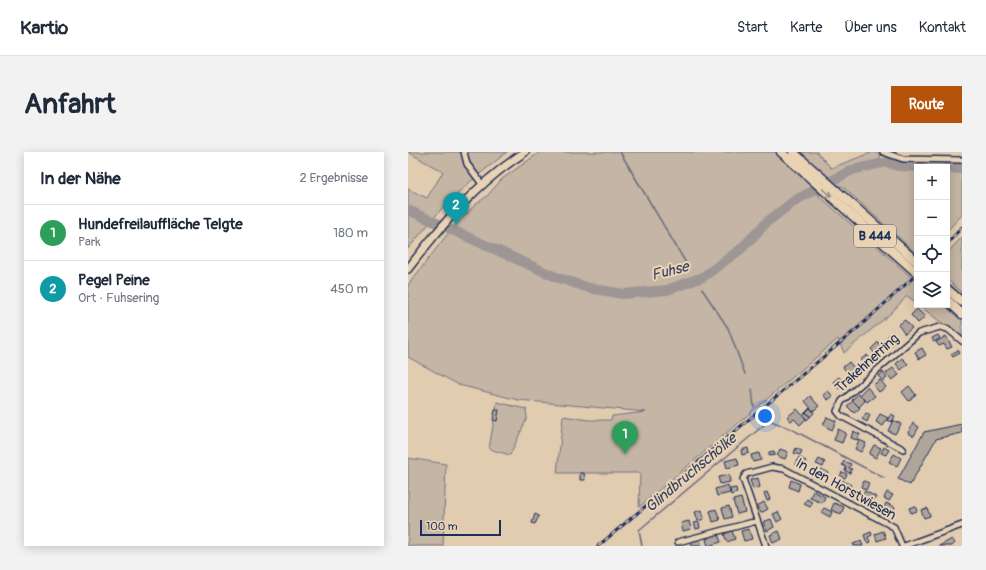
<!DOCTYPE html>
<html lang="de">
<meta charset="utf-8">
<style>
:root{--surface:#fff;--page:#f2f2f3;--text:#1f2937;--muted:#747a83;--line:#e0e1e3;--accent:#b45309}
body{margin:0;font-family:Pangolin,sans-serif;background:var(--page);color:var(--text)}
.controls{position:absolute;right:12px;top:12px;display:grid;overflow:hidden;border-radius:0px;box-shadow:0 2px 10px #0003}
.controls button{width:36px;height:36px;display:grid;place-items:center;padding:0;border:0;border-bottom:1px solid var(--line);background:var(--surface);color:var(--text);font:20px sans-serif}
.scale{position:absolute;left:12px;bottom:10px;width:81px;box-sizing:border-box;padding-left:4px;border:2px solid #1b2f5e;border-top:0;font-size:11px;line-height:14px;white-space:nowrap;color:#1b2f5e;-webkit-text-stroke:3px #ead3b3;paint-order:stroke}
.you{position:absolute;left:357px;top:264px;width:14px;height:14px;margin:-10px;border:3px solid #fff;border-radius:50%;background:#1a73e8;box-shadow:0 0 0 6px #1a73e833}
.badge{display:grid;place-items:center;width:26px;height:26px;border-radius:50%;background:var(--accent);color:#fff;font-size:13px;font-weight:700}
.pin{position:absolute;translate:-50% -33px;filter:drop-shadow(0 1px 2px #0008)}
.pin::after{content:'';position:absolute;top:21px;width:14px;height:12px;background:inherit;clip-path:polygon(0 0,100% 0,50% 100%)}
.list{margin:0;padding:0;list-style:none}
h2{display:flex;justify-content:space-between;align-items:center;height:52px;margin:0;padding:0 16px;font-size:17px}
h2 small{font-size:13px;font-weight:400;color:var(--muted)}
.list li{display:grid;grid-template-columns:26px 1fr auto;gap:12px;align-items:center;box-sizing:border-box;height:56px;padding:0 16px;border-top:1px solid var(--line)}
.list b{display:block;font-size:15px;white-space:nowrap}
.list p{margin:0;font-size:13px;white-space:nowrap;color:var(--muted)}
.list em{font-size:13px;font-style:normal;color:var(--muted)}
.icon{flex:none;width:22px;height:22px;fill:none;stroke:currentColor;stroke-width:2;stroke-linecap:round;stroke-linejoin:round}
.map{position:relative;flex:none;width:554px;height:394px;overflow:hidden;border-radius:0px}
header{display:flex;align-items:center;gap:24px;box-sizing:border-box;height:56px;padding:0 20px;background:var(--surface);border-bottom:1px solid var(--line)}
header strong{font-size:19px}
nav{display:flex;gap:22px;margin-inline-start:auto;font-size:14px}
.intro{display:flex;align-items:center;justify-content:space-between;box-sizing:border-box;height:96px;padding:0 24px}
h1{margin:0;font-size:28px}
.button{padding:10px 18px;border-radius:0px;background:var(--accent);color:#fff;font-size:14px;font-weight:700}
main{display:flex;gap:24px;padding:0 24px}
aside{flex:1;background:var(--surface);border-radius:0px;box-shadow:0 2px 10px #0003}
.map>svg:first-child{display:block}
</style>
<header>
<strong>Kartio</strong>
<nav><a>Start</a><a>Karte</a><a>Über uns</a><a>Kontakt</a></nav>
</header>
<div class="intro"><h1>Anfahrt</h1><a class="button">Route</a></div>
<main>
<aside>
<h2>In der Nähe<small>2 Ergebnisse</small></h2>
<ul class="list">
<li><span class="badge" style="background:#2e9e5b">1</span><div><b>Hundefreilauffläche Telgte</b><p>Park</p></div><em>180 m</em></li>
<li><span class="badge" style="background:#0f9aa8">2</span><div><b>Pegel Peine</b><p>Ort · Fuhsering</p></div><em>450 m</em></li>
</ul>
</aside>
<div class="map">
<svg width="554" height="394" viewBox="0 0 554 394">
<rect width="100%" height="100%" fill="#e2ccb0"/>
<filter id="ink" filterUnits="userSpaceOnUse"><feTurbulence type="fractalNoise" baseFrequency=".025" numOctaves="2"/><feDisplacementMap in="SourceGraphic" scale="8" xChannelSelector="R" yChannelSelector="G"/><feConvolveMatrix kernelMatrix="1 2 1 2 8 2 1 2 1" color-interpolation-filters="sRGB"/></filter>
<g filter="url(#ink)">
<path fill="#c4b5a4" stroke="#707281" d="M0,0H99L63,29L35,55L0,97V37L19,46L35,20Z
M132,0H409L423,16L465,0L472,2L473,11L494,8L554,10V63L539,79V15H509V102L434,34L410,43L509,130V151L499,144L483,161L436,201L430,187L231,355L232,321H149L155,264L181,268H203L204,264L238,260L110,248L51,233L0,205V133L38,84L67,53L79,44L94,27Z
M554,85V141L539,127V101Z
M511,153H536L554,168V187Z
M89,250L118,257L119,266L102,303L81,297Z
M0,306L38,312L35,394H0Z"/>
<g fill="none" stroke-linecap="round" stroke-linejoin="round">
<path stroke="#6a6d7f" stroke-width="1.5" d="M212,0L278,111
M294,137L320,176L337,222
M344,237L346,255
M357,269L361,268L387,279L476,326
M234,394L231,378L356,273L357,269"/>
<path stroke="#9e9695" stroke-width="10" d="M539,16L554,17
M0,58L148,125L181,136L215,142L259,138L295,125L333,97L359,70L386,49L444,18L479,10L489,14L510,15"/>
</g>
<path fill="#b0a59b" stroke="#1b2f5e" d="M509,157L517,165L510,171L503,163Z
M497,168L504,176L497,182L490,173Z
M484,180L491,187L484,193L478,186Z
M530,183L532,186L526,190L524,186Z
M538,184L544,195L539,197L536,192L531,194L528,190Z
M470,190L477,198L469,204L463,197Z
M514,196L518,203L511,207L507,200Z
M550,198L552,201L545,205L543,202Z
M459,203L464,209L458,214L452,208Z
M494,206L500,212L493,218L488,212Z
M441,210L450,221L444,227L435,215Z
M485,216L491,223L484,228L478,221Z
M475,220L479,226L475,229L470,224Z
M431,225L437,232L431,237L425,230Z
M472,228L478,235L471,240L465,233Z
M501,234L508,243L501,249L494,240Z
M459,235L467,244L459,250L452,242Z
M420,239L425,244L420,248L415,243Z
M450,242L457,249L451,255L444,248Z
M402,244L411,254L405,259L397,249Z
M445,249L452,256L446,261L439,254Z
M402,256L406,261L402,265L398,260Z
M389,257L398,267L392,273L386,267L383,269L379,265Z
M87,258H91L89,269L85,268Z
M398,260L402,265L399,268L395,263Z
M458,261L462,263L459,270L454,267Z
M472,262L480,266L475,274L468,270Z
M483,262L487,264L484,270L479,268Z
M419,265L428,269L424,278L415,273Z
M485,268L493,272L487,282L480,279Z
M505,271L511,275L506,284L500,281Z
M554,272V281L528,287L502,333L490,327L516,280Z
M430,277L438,281L434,291L426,288Z
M445,279L452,282L449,288L443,286Z
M451,288L458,291L453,300L447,297Z
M466,293L473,296L468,306L461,302Z
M476,295L481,298L478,303L473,301Z
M340,296L341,301L334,303L333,298Z
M388,296L394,299L392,303L386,301Z
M372,297L380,300L377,307L369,304Z
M366,299L367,303L361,304V300Z
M351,301L353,308L345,310L343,303Z
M486,302L493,306L489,314L481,310Z
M391,305L398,309L395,316L387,312Z
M329,306L331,313L319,316L317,309Z
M411,307L417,310L415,315L408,312Z
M436,309L443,312L441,316L444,317L442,321L437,319L438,315L434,313Z
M413,317L420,320L417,327L410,323Z
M434,320L439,322L437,326L432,324Z
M172,321H176L177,328H172Z
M321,323L322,330L312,332L310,325Z
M350,326L352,335L345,337L342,328Z
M383,328L392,332L390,339L381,335Z
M434,328L443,333L440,339L431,334Z
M456,329L461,331L458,338L453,335Z
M320,333L322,341L309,344L307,337Z
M328,336L329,341L323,343L322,337Z
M405,339L417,345L414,351L402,346Z
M457,339L468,345L465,350L463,348L462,350L453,345Z
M359,340L362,347L359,349L356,341Z
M479,340L485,343L481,349L476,346Z
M333,346L337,360L329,362L325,348Z
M399,347L405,351L402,355L396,352Z
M356,350L360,357L353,361L349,354Z
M426,351L436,355L433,362L423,358Z
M478,351L487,355L484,362L475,358Z
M321,354L324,365L317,367L314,356Z
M507,354L509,359L503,361L501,356Z
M416,356L424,360L422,365L413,360Z
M519,356L522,364L516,366L513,358Z
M308,357L312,368L305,370L302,359Z
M294,358L296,367L290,369L287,360Z
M370,360L374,367L369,370L365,362Z
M127,362L131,364L127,372L124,371Z
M363,367L366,375L359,379L355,370Z
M281,369L283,377L275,379L273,371Z
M291,370L292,376L288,377L286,371Z
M341,377L344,387L336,389L333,379Z
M324,379L327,387L319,390L316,382Z
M371,379L374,387L365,391L362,383Z
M475,379L478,386L469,389L467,382Z
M463,380L464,383L460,385L462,390L459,391L456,383Z
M310,382L313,390L300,394L298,387Z
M292,387L294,394H284L283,390Z
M544,387L547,391L544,394H531Z
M453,389L455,394H446L445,392Z"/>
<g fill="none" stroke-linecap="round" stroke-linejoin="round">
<defs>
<path id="minor" d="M56,0L59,12L74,32
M475,0L495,7L554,8
M495,297L433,264L429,259L434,249L511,181L532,175L540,177L554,189
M270,390L349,369
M358,394L335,327L338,322L364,315L376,317L486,375L494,394
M496,394L554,373"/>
<path id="secondary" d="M0,117C34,72 69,31 117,0"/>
<path id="trunk" d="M373,0L509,121
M385,0L509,110
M539,137L554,150
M539,148L554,162"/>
</defs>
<use href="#minor" stroke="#1b2f5e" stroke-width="8"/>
<use href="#secondary" stroke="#1b2f5e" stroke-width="10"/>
<use href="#trunk" stroke="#1b2f5e" stroke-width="11"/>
<use href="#minor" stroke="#ead3b3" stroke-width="5"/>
<use href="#secondary" stroke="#ead3b3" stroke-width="7"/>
<use href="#trunk" stroke="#ead3b3" stroke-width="8"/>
<defs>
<path id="rail" d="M539,92L554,75
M190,394L451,175L509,122"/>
</defs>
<use href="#rail" stroke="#1b2f5e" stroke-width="3"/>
<use href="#rail" stroke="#ead3b3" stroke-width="1.5" stroke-dasharray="4.5" stroke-linecap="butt"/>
</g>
<defs><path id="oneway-shaft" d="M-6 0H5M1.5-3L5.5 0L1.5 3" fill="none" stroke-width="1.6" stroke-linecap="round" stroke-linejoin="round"/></defs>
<use stroke="#828188" href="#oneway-shaft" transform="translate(419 41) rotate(42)"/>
</g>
<g text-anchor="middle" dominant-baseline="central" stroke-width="4" stroke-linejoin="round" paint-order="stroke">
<rect fill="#ead3b3" stroke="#596078" stroke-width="1" x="446" y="73" width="42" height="22" rx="3"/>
<g font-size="13" font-weight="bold" fill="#1b2f5e">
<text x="467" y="84">B 444</text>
</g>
<g font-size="14" fill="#1b2f5e" stroke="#ead3b3">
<text transform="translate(459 211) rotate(-42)">Trakehnerring</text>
<text transform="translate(438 337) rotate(29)">In den Horstwiesen</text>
</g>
<g font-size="15" font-style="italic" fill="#354469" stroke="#ead3b3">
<text transform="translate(262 119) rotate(-14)">Fuhse</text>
<text transform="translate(283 321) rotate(-40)">Glindbruchschölke</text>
</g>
</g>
</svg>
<div class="controls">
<button>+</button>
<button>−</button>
<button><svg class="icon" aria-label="locate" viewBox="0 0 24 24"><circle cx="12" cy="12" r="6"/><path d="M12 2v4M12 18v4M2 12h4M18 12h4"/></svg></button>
<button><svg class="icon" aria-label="layers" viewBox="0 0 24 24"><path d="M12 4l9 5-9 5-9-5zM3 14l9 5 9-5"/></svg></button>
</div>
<div class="scale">100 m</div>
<div class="you"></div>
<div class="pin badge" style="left:217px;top:302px;background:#2e9e5b">1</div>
<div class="pin badge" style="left:48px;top:73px;background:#0f9aa8">2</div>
</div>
</main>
